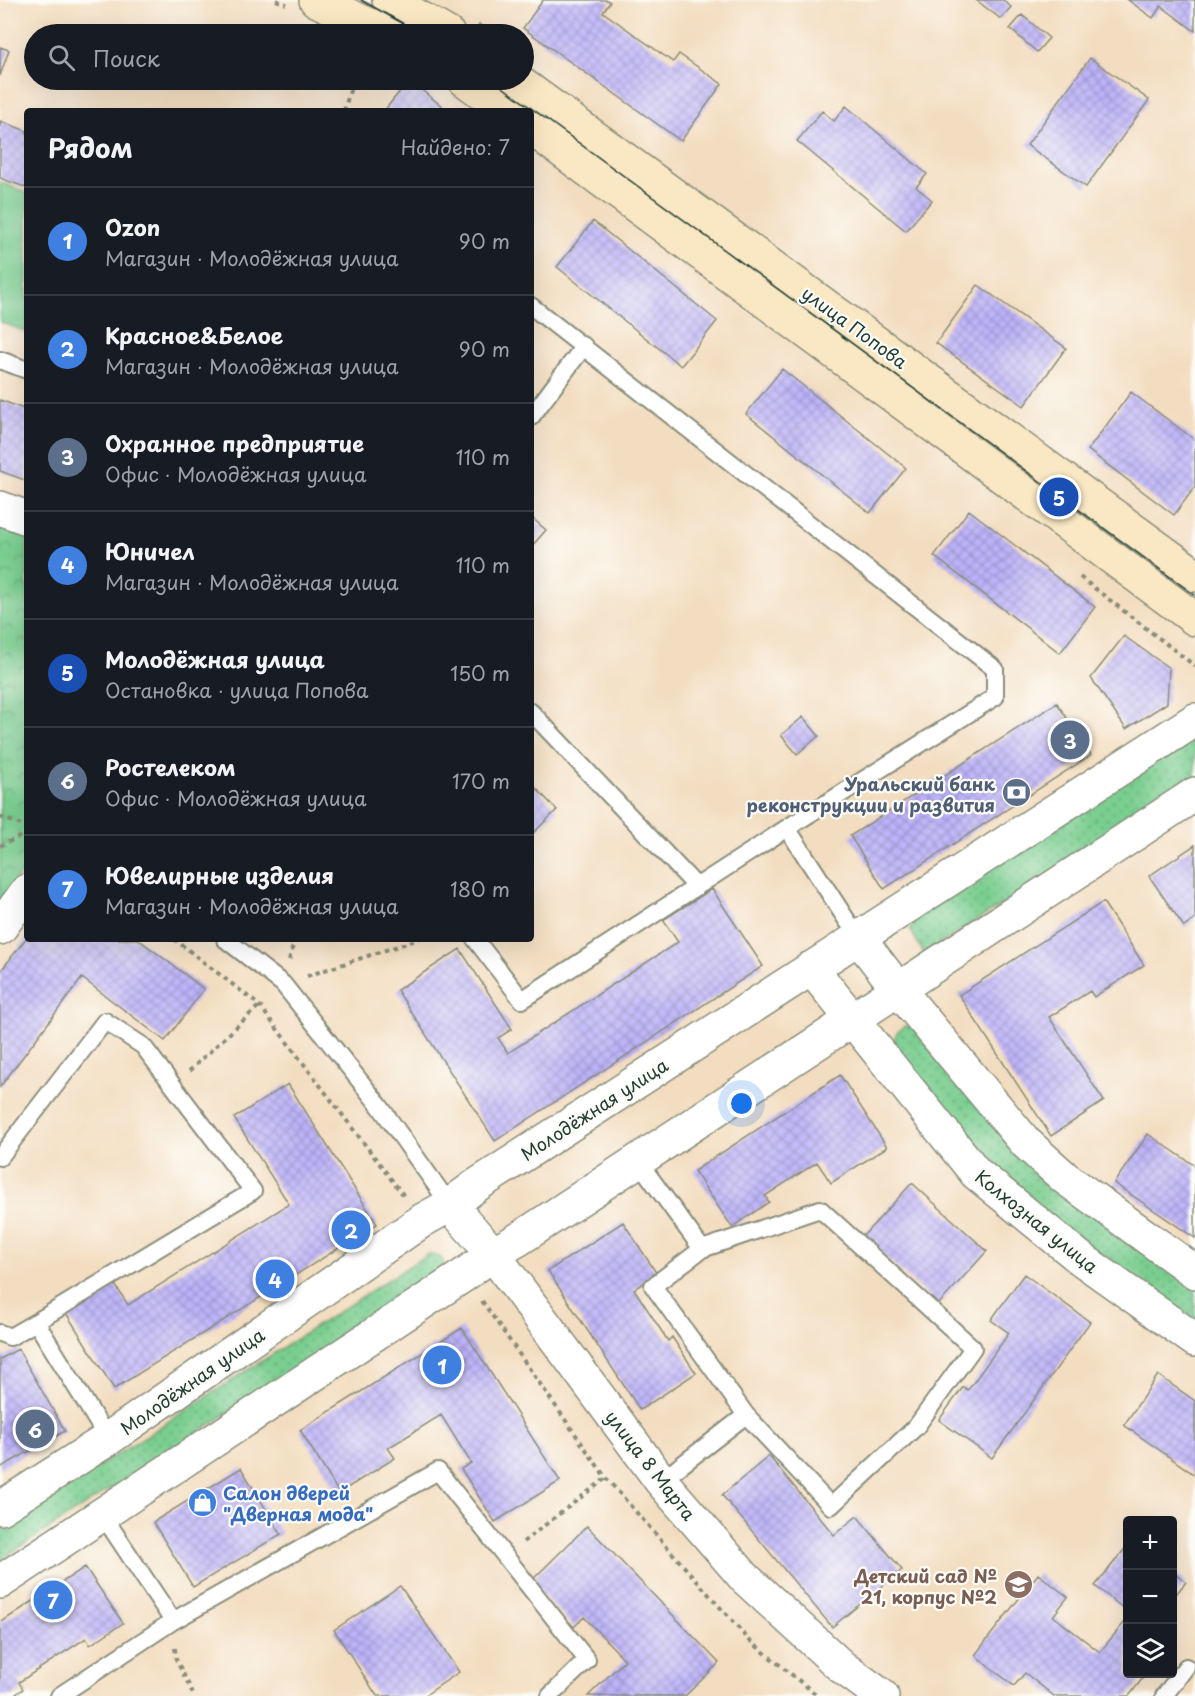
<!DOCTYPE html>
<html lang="ru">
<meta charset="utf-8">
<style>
:root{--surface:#171b24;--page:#20242c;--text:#f1f3f6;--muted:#9ea1a6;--line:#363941;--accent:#1a73e8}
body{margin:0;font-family:"Playpen Sans",sans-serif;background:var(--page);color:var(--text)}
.controls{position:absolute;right:18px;bottom:18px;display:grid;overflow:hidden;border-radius:6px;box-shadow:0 6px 24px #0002}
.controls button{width:54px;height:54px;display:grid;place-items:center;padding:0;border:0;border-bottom:2px solid var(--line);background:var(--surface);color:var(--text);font:30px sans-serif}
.you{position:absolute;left:742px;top:1104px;width:21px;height:21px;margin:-15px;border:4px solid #fff;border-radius:50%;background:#1a73e8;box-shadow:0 0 0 9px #1a73e833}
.badge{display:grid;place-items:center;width:39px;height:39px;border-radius:50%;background:var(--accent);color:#fff;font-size:20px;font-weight:700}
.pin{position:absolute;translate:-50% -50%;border:3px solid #fff;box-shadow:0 2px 6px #0006}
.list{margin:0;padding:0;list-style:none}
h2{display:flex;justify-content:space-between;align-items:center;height:78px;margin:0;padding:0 24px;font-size:26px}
h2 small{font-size:20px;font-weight:400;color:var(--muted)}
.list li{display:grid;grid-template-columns:39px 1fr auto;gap:18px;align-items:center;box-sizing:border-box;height:108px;padding:0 24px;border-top:2px solid var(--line)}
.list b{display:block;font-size:22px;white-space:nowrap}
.list p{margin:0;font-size:20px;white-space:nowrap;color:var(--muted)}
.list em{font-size:20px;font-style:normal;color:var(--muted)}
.icon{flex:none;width:33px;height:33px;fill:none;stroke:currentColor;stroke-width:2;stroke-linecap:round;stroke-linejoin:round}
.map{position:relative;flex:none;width:1195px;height:1696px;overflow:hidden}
.search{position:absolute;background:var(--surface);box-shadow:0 6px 24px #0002;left:24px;top:24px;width:510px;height:66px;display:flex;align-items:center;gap:15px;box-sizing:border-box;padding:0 21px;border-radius:33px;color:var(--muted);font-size:22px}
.panel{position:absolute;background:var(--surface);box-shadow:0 6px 24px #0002;left:24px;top:108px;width:510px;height:834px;border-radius:6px}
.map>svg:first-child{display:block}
</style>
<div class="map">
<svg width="1195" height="1696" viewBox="0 0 1195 1696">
<defs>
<pattern id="grass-dots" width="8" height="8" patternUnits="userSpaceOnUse" patternTransform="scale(1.5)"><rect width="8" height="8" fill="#7ace90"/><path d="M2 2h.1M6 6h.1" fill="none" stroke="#63a876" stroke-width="1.8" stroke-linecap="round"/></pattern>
<pattern id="park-crowns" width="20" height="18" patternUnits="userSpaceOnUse" patternTransform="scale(1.5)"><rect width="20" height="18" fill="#7ace90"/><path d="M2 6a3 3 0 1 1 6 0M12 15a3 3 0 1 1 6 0" fill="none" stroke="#63a876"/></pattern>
<pattern id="building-cross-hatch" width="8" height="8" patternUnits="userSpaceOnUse" patternTransform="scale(1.5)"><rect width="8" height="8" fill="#bdb3f9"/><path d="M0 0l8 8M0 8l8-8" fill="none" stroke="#9993ca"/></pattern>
</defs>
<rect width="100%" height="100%" fill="#fdfcf7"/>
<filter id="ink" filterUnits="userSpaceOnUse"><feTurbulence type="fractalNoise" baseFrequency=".0167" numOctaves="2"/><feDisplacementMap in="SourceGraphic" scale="12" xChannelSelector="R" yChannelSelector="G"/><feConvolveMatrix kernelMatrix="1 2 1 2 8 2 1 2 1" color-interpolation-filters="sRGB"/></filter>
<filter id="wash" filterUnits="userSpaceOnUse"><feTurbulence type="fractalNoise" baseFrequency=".008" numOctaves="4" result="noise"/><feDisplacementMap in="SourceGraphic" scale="24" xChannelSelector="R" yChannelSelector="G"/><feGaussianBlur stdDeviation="1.35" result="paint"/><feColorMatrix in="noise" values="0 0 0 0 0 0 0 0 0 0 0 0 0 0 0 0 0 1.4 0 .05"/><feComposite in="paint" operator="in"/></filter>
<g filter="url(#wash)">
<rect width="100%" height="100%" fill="#f3ddc0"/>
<path fill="url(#grass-dots)" stroke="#4c8662" stroke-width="1.5" d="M1195,734V783L924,954L910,929L921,910Z
M905,1026L913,1027L1195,1286V1320L1050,1217L998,1170L895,1049C892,1038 895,1033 905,1026Z
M428,1254L440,1257C445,1264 446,1269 440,1276L0,1560V1530Z"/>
<path fill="url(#park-crowns)" stroke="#4c8662" stroke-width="1.5" d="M0,524L27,534V865L0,902Z"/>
<path fill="#7ace90" stroke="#4c8662" stroke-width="1.5" d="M0,182L27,193V332L0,322Z"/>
<g id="blocks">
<path fill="url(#building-cross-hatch)" d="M543,0H607L610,2L603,12L673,62L679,54L722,84L681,141L523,28Z
M976,0H1003L1011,7L1001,19Z
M1128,0H1195V31L1161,6L1153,18Z
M1022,15L1049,38L1037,52L1010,29Z
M0,47L9,50L0,76Z
M1090,58L1149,100L1086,187L1027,145Z
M409,80L448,111H384Z
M846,106L927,174L916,187L932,200L906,231L797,141L822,111L834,121Z
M0,121L27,131V188L0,178Z
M593,221L717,321L681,366L557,267Z
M978,285L1066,348L1024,406L936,343Z
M782,369L906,468L870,513L746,414Z
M1131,392L1195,440V487L1174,515L1088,450Z
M0,400L27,410V481L0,471Z
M969,510L1095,607L1060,653L934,556Z
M531,517L546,530L531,547Z
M1124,636L1169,668L1167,703L1126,729L1091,678Z
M1057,703L1091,755L884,889L850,836Z
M803,717L819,736L797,754L781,735Z
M531,783L557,810L531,835Z
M1195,845V919L1184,927L1149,876Z
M712,889L763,966L495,1141L397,990L460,949L512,1029L498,1038L508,1053L678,942L663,920Z
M1103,902L1144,965L1094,997L1090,991L1049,1017L1104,1101L1051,1136L959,995Z
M27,937V939H138L204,989L165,1041L82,978L0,1087V972Z
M840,1075L887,1147L831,1183L817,1162L765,1196L769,1202L732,1227L694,1171Z
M288,1084L377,1224L114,1389L66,1313L114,1283L128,1305L289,1204L234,1118Z
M1148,1134L1195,1166V1238L1114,1183Z
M912,1183L987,1251L938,1305L863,1236Z
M623,1222L657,1274L634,1289L668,1341L672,1337L696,1373L640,1410L548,1271Z
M1024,1274L1090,1322L992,1458L939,1420L963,1387L968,1390L1009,1333L991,1320Z
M462,1328L560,1481L495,1522L461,1469L471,1463L441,1415L388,1448L395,1458L339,1493L300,1430Z
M18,1349L65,1431L0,1468V1359Z
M1158,1375L1195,1401V1475L1124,1425Z
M769,1456L834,1535L857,1516L902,1570L832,1627L722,1495Z
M241,1468L281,1534L193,1587L153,1522Z
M587,1526L719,1663L685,1696H588L625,1660L584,1617L574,1627L530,1582Z
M1128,1545V1612L1095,1586Z
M85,1567L123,1623L90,1645L86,1638L19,1682L23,1689L13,1696H0V1623Z
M1172,1571L1186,1582L1172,1599Z
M1038,1574L1068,1597L1053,1616L1100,1652L1128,1618V1674H1146L1129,1696H1054L1025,1673L1014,1686L975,1655Z
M400,1586L459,1672L424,1696H377L334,1630Z"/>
</g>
</g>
<g filter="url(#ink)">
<use href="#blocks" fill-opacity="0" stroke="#898d7a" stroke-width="1.5"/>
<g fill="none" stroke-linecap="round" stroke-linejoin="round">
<defs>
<path id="lane" d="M0,360L27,370
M531,417L584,346
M531,712L697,887
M787,828L848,922
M225,939L283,984L379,1105L450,1205
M475,939L522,1000L787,828L995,697V669L531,306
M0,1157L105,1021L143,1046L253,1191L36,1322
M638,1161L702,1249
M0,1333L10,1337L36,1322L108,1439
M661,1481L746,1415L831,1506L916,1427L973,1348L820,1209L702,1249L653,1286L746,1415
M102,1514L173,1621
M59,1696L173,1621L438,1471L587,1660L550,1696
M1164,1696L1186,1667"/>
<path id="street" d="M0,508L27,518
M0,928L27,891
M858,937L898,989L1026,1143L1065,1178L1195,1272
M811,968L976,1173L1080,1258L1195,1340
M450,1205L493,1254L661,1481L745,1578L842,1667L882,1696
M0,1508L108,1439L423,1220L450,1205L477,1185L1195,720
M0,1582L464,1275L493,1254L519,1239L1195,794"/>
<path id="secondary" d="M316,0L388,34
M389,0L448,34
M465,80L508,111
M516,80L1195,575
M531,128L1195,619"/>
</defs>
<use href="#lane" stroke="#898d7a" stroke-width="20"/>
<use href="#street" stroke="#898d7a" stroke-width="36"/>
<use href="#secondary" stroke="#898d7a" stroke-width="36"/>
<path stroke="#898d7a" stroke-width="4" stroke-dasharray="4.5 4.5" stroke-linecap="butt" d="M276,0L286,4
M478,25L492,34
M344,111L353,80
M1080,577L1195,666
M0,817L27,827
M0,846L27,833
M174,939L259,1005L404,1196
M289,960L295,939
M307,976L419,939
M189,1071L261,1004
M482,1301L606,1478L749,1640L818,1696
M523,1542L606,1478
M175,1648L176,1659L194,1696"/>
<use href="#lane" stroke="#fff" stroke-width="16"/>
<use href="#street" stroke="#fff" stroke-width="33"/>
<use href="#secondary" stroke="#fae7c3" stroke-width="33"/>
<path stroke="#1f3d34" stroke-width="1.5" d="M361,0L422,34
M493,80L1195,595"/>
</g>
</g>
<defs>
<symbol id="bank-disc" viewBox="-11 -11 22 22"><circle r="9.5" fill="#5c6f8a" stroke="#fdfcf7"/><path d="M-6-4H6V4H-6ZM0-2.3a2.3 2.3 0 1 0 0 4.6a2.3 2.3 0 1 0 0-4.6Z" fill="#fff"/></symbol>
<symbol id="shop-disc" viewBox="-11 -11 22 22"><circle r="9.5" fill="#3f7fe0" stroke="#fdfcf7"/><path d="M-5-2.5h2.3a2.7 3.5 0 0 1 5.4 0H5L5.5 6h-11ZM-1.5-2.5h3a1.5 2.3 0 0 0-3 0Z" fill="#fff"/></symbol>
<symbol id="school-disc" viewBox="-11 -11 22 22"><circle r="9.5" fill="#8d6e63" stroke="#fdfcf7"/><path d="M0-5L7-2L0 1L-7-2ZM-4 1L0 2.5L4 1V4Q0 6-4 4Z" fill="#fff"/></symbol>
</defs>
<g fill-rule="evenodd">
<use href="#bank-disc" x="1000" y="776" width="33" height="33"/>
<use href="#shop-disc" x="186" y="1486" width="33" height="33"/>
<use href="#school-disc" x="1002" y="1568" width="33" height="33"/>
</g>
<g text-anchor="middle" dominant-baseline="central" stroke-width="4.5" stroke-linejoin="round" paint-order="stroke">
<g font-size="18" fill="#1f3d34" stroke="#fdfcf7">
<text transform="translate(855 327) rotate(36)">улица Попова</text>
<text transform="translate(594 1109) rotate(-33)">Молодёжная улица</text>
<text transform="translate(1037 1221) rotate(39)">Колхозная улица</text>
<text transform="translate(192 1381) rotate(-35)">Молодёжная улица</text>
<text transform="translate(651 1465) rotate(52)">улица 8 Марта</text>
</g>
<g font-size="18" font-weight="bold" fill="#4e5e75" stroke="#fdfcf7" text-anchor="end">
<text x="995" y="783">Уральский банк<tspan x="995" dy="21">реконструкции и развития</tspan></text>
</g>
<g font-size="18" font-weight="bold" fill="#366cbe" stroke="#fdfcf7" text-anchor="start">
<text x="223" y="1492">Салон дверей<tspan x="223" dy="21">"Дверная мода"</tspan></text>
</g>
<g font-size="18" font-weight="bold" fill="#785e54" stroke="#fdfcf7" text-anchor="end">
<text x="997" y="1575">Детский сад №<tspan x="997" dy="21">21, корпус №2</tspan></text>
</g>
</g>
</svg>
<div class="controls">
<button>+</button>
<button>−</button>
<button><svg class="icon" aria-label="layers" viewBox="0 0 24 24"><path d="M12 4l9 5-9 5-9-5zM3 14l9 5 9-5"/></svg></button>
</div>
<div class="you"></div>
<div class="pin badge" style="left:442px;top:1365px;background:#3f7fe0">1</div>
<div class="pin badge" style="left:351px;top:1230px;background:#3f7fe0">2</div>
<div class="pin badge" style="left:1070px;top:740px;background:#5c6f8a">3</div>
<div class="pin badge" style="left:275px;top:1279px;background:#3f7fe0">4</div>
<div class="pin badge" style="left:1059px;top:497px;background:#1a4fb4">5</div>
<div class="pin badge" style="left:35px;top:1429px;background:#5c6f8a">6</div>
<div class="pin badge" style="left:53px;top:1600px;background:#3f7fe0">7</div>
<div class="search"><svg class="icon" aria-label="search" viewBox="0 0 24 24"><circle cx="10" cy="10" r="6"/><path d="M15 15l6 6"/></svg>Поиск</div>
<section class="panel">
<h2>Рядом<small>Найдено: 7</small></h2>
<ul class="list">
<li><span class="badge" style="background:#3f7fe0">1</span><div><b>Ozon</b><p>Магазин · Молодёжная улица</p></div><em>90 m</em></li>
<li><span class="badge" style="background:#3f7fe0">2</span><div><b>Красное&amp;Белое</b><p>Магазин · Молодёжная улица</p></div><em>90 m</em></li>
<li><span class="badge" style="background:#5c6f8a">3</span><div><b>Охранное предприятие</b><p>Офис · Молодёжная улица</p></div><em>110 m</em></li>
<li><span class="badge" style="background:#3f7fe0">4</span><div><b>Юничел</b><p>Магазин · Молодёжная улица</p></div><em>110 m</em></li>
<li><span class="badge" style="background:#1a4fb4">5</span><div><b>Молодёжная улица</b><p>Остановка · улица Попова</p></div><em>150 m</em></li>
<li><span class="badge" style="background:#5c6f8a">6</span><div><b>Ростелеком</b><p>Офис · Молодёжная улица</p></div><em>170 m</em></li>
<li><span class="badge" style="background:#3f7fe0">7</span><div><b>Ювелирные изделия</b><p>Магазин · Молодёжная улица</p></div><em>180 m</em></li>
</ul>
</section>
</div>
